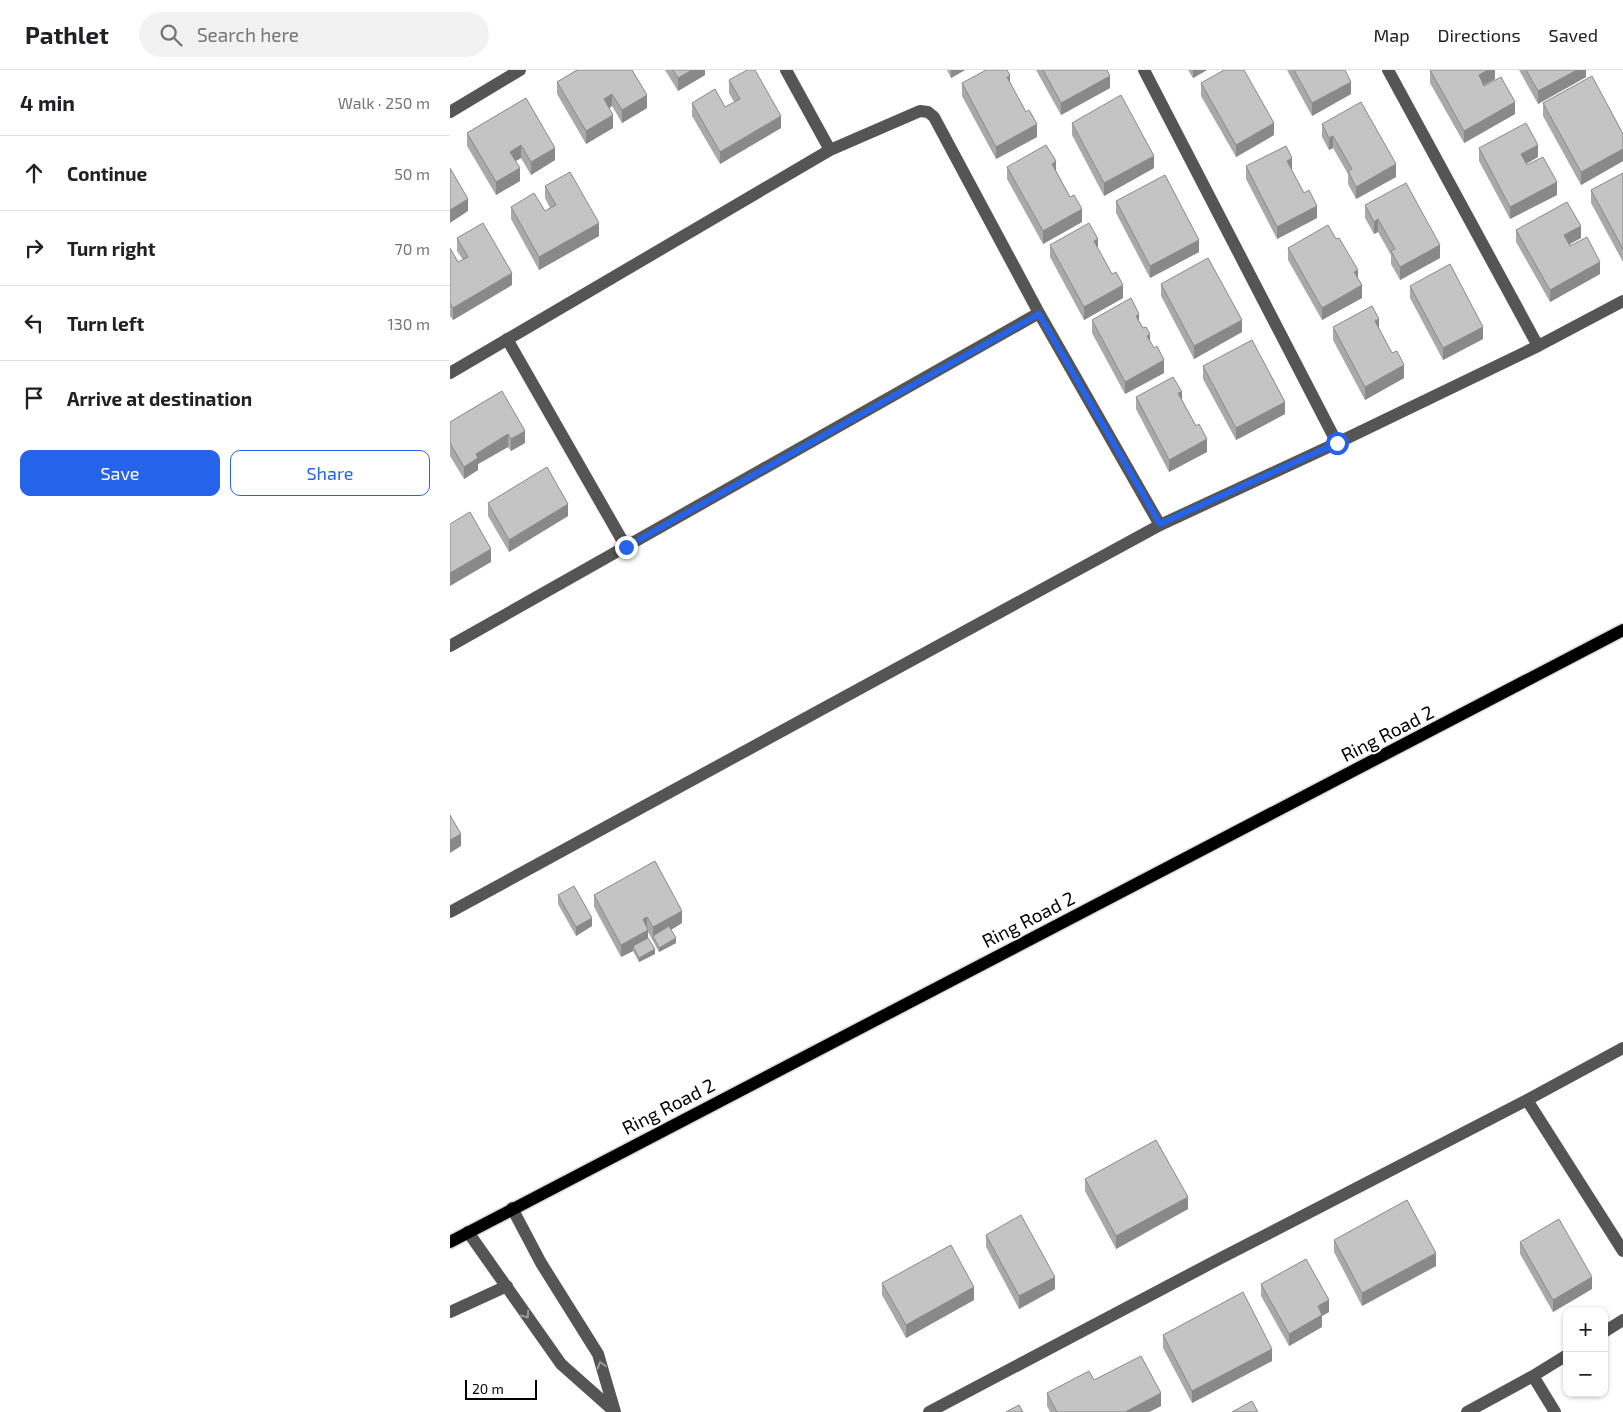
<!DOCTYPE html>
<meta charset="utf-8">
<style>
:root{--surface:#fff;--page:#f2f2f2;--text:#202124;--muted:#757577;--line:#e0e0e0;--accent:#2563eb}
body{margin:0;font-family:"Exo 2",sans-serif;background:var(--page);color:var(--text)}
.controls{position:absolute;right:15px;bottom:15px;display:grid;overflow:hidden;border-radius:10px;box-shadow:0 1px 4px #0004}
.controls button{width:45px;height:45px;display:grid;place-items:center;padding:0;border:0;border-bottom:1px solid var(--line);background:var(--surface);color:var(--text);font:25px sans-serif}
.scale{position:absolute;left:15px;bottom:12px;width:72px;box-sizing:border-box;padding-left:5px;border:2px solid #000;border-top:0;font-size:14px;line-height:18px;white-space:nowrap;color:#000;-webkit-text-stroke:4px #fff;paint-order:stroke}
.stop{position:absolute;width:15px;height:15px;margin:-11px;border:4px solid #2563eb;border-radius:50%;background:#fff}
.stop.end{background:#2563eb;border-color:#fff;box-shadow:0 1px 5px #0008}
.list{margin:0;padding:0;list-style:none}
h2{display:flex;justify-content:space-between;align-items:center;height:65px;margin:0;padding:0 20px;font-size:21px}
h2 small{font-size:16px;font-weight:400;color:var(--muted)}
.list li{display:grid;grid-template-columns:32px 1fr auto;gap:15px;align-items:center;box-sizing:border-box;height:75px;padding:0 20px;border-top:1px solid var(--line)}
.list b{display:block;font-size:19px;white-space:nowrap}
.list em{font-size:16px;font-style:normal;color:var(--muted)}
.actions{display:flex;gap:10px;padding:15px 20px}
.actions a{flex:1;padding:11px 0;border:1px solid var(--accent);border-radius:10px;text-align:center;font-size:18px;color:var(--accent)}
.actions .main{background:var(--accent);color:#fff}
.icon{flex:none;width:28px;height:28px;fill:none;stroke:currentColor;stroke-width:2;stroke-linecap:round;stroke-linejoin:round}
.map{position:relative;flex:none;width:1173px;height:1342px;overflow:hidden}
header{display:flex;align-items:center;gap:30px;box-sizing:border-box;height:70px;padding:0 25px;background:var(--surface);border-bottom:1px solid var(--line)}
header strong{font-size:24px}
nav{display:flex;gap:28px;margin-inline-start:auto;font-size:18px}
.search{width:350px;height:45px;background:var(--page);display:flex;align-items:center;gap:12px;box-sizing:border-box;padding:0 18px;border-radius:28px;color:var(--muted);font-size:19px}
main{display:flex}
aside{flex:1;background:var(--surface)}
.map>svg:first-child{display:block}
</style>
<header>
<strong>Pathlet</strong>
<div class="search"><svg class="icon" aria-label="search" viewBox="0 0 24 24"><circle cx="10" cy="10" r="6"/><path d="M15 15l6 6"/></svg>Search here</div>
<nav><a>Map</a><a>Directions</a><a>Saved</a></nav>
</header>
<main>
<aside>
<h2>4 min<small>Walk · 250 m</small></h2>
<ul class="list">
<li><svg class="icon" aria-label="ahead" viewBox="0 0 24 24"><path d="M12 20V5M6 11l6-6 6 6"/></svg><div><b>Continue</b></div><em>50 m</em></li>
<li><svg class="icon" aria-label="right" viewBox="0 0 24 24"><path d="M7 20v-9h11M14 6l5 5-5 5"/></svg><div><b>Turn right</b></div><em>70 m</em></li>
<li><svg class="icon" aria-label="left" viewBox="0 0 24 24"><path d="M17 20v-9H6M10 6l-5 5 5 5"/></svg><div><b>Turn left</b></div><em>130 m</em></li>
<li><svg class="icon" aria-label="arrive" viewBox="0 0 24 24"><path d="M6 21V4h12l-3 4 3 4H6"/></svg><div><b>Arrive at destination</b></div></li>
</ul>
<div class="actions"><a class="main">Save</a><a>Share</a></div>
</aside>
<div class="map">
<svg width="1173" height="1342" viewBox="0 0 1173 1342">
<rect width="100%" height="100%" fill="#fff"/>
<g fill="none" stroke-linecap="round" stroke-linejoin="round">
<defs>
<path id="major" d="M0,1172L1173,560"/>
</defs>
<use href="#major" stroke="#dbdbdb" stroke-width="15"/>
<path stroke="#555" stroke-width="12" d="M336,0L380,80
M694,0L887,373
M938,0L1088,276
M0,42L70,0
M57,269L176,477
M0,303L380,80L470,41L478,42L484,47L589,243L710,455
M0,576L589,243
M0,842L710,455L887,373L1088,276L1173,231
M1077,1030L1173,1181
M62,1138L91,1193L148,1284L165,1342
M18,1162L111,1294L165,1342
M0,1242L57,1216
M1154,1262L1173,1250
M1083,1306L1117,1285
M479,1342L769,1189L1077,1030L1173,978
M1017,1342L1083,1306L1105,1342"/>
<use href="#major" stroke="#000" stroke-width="12"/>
</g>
<path fill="#a9a9a9" d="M127,0L197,38L172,53L162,36L159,38L163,58L136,74L107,24V12Z
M215,0H255V5L228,21Z
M497,0H515L501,8Z
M586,0H657L660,18L611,45Z
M738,0H757L743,8Z
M837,0H895L901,24L862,46Z
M980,0H1045V9L1034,15L1065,44L1014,73L980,13Z
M1069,0H1136V7L1088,34Z
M279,10L331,58L270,94L242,46V33L275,37L284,32L279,23Z
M512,13L560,14L576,42L587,67L546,89L512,26Z
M751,13L824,65L786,87L751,26Z
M76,28L105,90L81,105L71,88L66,91L70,111L46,125L17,76V63Z
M1093,33L1173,64V91L1131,115L1093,46Z
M622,53L704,98L654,126L622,65Z
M872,54L946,107L906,129L898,114V104L883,78L879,80L872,67Z
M1029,78L1088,87L1076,94L1107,125L1060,149L1029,91Z
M796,96L842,101L867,148L827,169L796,109Z
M557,97L606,101L620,127L632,152L593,174L557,109Z
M1173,103V192L1141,133V120Z
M95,116L149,166L89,200L61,149V137L95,141L100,138L95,128Z
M666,131L749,182L700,208L666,143Z
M915,135L990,188L950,210L941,194V185L928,162L924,164L915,148Z
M1066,160L1131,168L1120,174L1150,204L1100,232L1066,172Z
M7,168L62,215L3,250L0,246V178L8,192L13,190L7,181Z
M886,169L908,208L912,228L872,250L838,190V178Z
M600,175L673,228L634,250L600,187Z
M711,214L792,262L744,289L711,226Z
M960,216L1033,269L993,290L960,228Z
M642,250L689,252L704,278L714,303L675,324L642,263Z
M883,257L929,259L954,308L915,330L883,270Z
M753,296L835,344L786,370L753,309Z
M52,321L75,373L61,381L58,377L28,394V400L14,409L0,386V352Z
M686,327L732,330L746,356L757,382L719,402L686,339Z
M38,433L118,446L59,482L38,446Z
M108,825L142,856L126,866L108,834Z
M144,825L232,853L221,860L226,873L209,882L198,862V868L205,884L189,892L183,881L171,887L144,837Z
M635,1109L738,1139L666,1179L635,1121Z
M536,1165L605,1219L569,1239L536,1177Z
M884,1170L986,1196L912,1236L884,1182Z
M1070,1172L1142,1219L1103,1242L1070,1184Z
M432,1213L524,1230L456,1268L432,1225Z
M811,1214L879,1242L872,1246V1257L839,1276L811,1226Z
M713,1265L822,1291L742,1333L713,1278Z
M644,1310L711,1336L699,1342H600L597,1336V1323Z"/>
<path fill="#898989" d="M242,0H255V5L228,21V8Z
M501,0H515L501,8Z
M743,0H757L743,8Z
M1038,0H1045V9L1029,18V5Z
M1127,0H1136V7L1088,34V21Z
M560,5V18L557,7Z
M660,6V18L611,45V33Z
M901,12V24L862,46V33Z
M162,24V36L154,41V29Z
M197,25V38L172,53V40Z
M1065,32V44L1014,73V61Z
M163,45V58L136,74V61Z
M331,46V58L270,94V82Z
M824,53V65L786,87V75Z
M587,54V67L546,89V77Z
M883,66V78L879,80V68Z
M71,75V88L60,94V82Z
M1088,75V87L1071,97V84Z
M105,78V90L81,105V92Z
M1173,79V91L1131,115V102Z
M704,86V98L654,126V113Z
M842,88V101L837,91Z
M606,91V104L602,94Z
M946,94V107L906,129V117Z
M70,98V111L46,125V112Z
M1107,112V125L1060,149V137Z
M18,129V141L0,153V140Z
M867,136V148L827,169V157Z
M632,139V152L593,174V161Z
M928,149V162L924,164V152Z
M149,153V166L89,200V187Z
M1131,156V168L1114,177V165Z
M648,169V182L644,171Z
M749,170V182L700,208V196Z
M990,175V188L950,210V197Z
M1150,192V204L1100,232V220Z
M908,200V213L904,202Z
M62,203V215L3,250V238Z
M673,215V228L634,250V237Z
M912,215V228L872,250V238Z
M689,244V256L686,246Z
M929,249V262L925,251Z
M792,250V262L744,289V276Z
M1033,257V269L993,290V278Z
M700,264V277L697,266Z
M714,290V303L675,324V312Z
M954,295V308L915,330V317Z
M732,322V334L728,323Z
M835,332V344L786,370V358Z
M75,361V373L61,381V369Z
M58,364V377L28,394V400L14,409V397L26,384Z
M757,369V382L719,402V390Z
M118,434V446L59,482V470Z
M41,479V492L0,516V503Z
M11,764V776L0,783V770Z
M232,841V853L205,869L203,866V857Z
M197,847V859L193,849Z
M142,848V856L126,866V857Z
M198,860V872L183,876V881L171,887V875Z
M226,868V873L209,882V878Z
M205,879V884L189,892V888Z
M738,1127V1139L666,1179V1166Z
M986,1183V1196L912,1236V1223Z
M605,1207V1219L569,1239V1226Z
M1142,1207V1219L1103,1242V1230Z
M524,1217V1230L456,1268V1255Z
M879,1230V1242L872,1246V1257L839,1276V1264L868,1236Z
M822,1279V1291L742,1333V1321Z
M711,1323V1336L699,1342H675Z"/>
<path fill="#c4c4c4" stroke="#898989" d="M127,0H182L197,25L172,40L162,24L154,29L163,45L136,61L107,12Z
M223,0H242L228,8Z
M297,0H305L331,46L270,82L242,33L265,19L275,37L290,29L279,10Z
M536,0H557L560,5L557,7L576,42L579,40L587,54L546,77L512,13Z
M593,0H657L660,6L611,33Z
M774,0H794L824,53L786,75L751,13Z
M844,0H895L901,12L862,33Z
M980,0H1038L1029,5L1034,16L1051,7L1065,32L1014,61Z
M1076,0H1127L1088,21Z
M1142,6L1173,64V79L1131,102L1093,33Z
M671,25L704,86L654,113L622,53Z
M76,28L105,78L81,92L71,75L60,82L70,98L46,112L17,63Z
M911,32L946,94L906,117L898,101L902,99L883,66L879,68L872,54Z
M1076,53L1088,75L1071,84L1077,95L1093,87L1107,112L1060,137L1029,78Z
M596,75L606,91L602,94L620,127L624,125L632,139L593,161L557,97Z
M836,76L842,88L837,91L854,123L859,120L867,136L827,157L796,96Z
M0,98L18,129L0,140Z
M120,102L149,153L89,187L61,137L84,123L95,141L106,135L95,116Z
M1173,103V179L1141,120Z
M715,105L749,170L700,196L666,131Z
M956,113L990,175L950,197L941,181L945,179L928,149L924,152L915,135Z
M1117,132L1131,156L1114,165L1120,176L1137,167L1150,192L1100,220L1066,160Z
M33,153L62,203L3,238L0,233V178L8,192L18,187L7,168Z
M639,153L648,169L644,171L662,204L666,202L673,215L634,237L600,175Z
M878,155L886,169L889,168L908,200L904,202L912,215L872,238L838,178Z
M758,188L792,250L744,276L711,214Z
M1000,194L1033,257L993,278L960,216Z
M681,228L689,244L686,246L693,258L696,257L700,264L697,266L704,278L707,276L714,290L675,312L642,250Z
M922,236L929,249L925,251L942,283L947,281L954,295L915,317L883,257Z
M802,270L835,332L786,358L753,296Z
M723,307L732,322L728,323L746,356L749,354L757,369L719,390L686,327Z
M52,321L75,361L61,369L58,364L26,384L28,388L14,397L0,373V352Z
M97,397L118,434L59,470L38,433Z
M20,442L41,479L0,503V454Z
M0,745L11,764L0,770Z
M205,791L232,841L203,857L197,847L193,849L198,860L171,875L144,825Z
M124,816L142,848L126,857L108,825Z
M219,856L226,868L209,878L203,866Z
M198,868L205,879L189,888L183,876Z
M706,1070L738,1127L666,1166L635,1109Z
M957,1130L986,1183L912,1223L884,1170Z
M571,1145L605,1207L569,1226L536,1165Z
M1109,1149L1142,1207L1103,1230L1070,1172Z
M501,1175L524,1217L456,1255L432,1213Z
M856,1189L879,1230L868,1236L872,1245L839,1264L811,1214Z
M793,1222L822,1279L742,1321L713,1265Z
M691,1286L711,1323L675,1342H607L597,1323L639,1301L644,1310Z
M802,1331L808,1342H782Z
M569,1335L573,1342H556Z"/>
<defs><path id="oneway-chevron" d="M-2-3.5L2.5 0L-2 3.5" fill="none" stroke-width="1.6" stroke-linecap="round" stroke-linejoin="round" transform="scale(1.25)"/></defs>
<g stroke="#999">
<use href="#oneway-chevron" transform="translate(76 1245) rotate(55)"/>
<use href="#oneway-chevron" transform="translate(151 1295) rotate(-107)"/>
</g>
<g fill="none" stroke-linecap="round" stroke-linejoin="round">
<path stroke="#2563eb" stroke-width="6" d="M176,477L589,244L710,454L887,373"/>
</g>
<g text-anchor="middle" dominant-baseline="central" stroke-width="4" stroke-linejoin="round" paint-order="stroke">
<g font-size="19" fill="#000" stroke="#fff">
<text transform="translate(937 663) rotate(-27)">Ring Road 2</text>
<text transform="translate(578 849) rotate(-27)">Ring Road 2</text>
<text transform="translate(218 1036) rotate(-27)">Ring Road 2</text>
</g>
</g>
</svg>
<div class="controls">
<button>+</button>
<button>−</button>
</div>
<div class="scale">20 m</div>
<div class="stop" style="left:887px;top:373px"></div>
<div class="stop end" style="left:176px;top:477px"></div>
</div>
</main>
